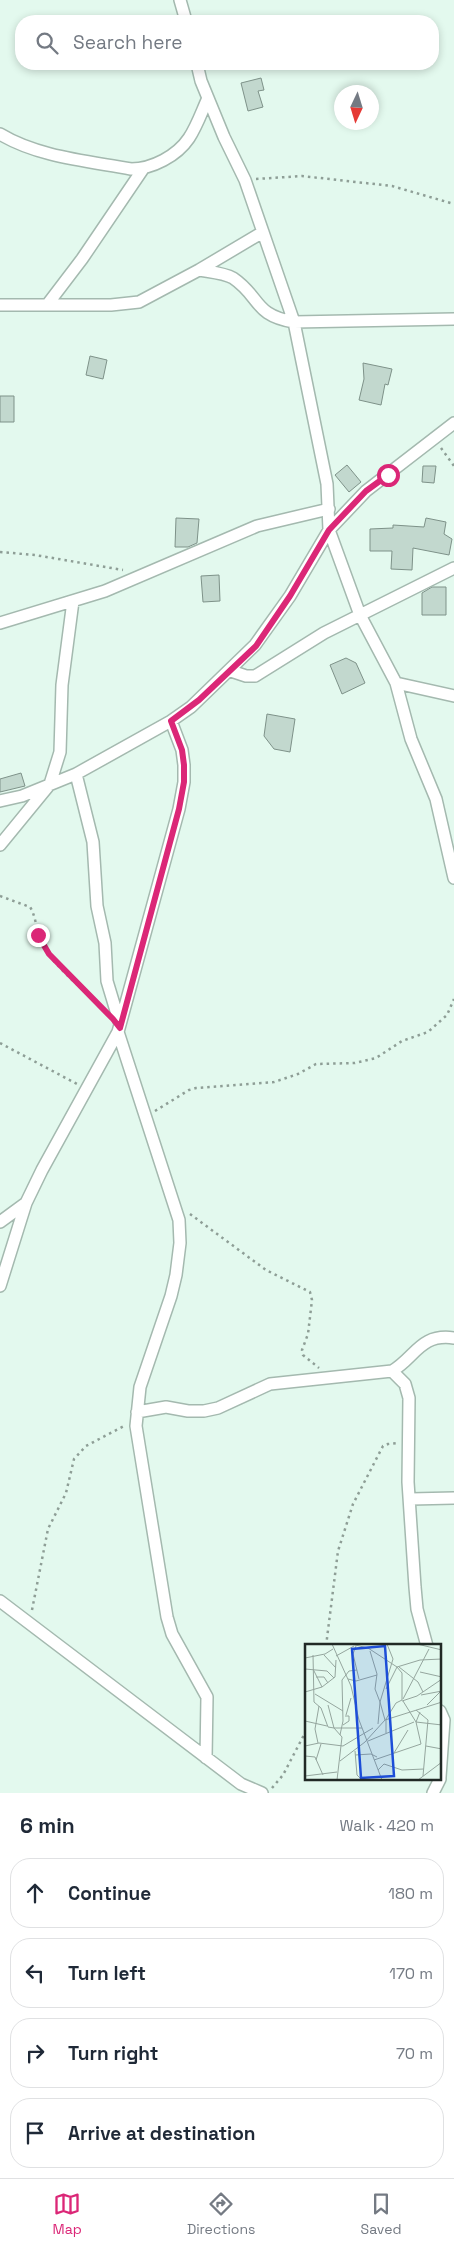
<!DOCTYPE html>
<meta charset="utf-8">
<style>
:root{--surface:#fff;--page:#f6f6f7;--text:#1f2937;--muted:#747a83;--line:#e0e1e3;--accent:#db2777}
body{margin:0;font-family:"Space Grotesk",sans-serif;background:var(--page);color:var(--text)}
.compass{position:absolute;left:334px;top:85px;width:45px;height:45px;border-radius:50%;background:var(--surface);box-shadow:0 2px 8px #0003;rotate:184deg}
.stop{position:absolute;width:15px;height:15px;margin:-11px;border:4px solid #db2777;border-radius:50%;background:#fff}
.stop.end{background:#db2777;border-color:#fff;box-shadow:0 1px 5px #0008}
.list{margin:0;padding:0;list-style:none}
h2{display:flex;justify-content:space-between;align-items:center;height:65px;margin:0;padding:0 20px;font-size:21px}
h2 small{font-size:16px;font-weight:400;color:var(--muted)}
.list li{display:grid;grid-template-columns:32px 1fr auto;gap:15px;align-items:center;box-sizing:border-box;height:70px;margin:0 10px 10px;padding:0 10px;border:1px solid var(--line);border-radius:20px}
.list b{display:block;font-size:19px;white-space:nowrap}
.list em{font-size:16px;font-style:normal;color:var(--muted)}
.icon{flex:none;width:28px;height:28px;fill:none;stroke:currentColor;stroke-width:2;stroke-linecap:round;stroke-linejoin:round}
.map{position:relative;flex:none;width:454px;height:1793px;overflow:hidden}
.search{position:absolute;background:var(--surface);box-shadow:0 2px 8px #0003;left:15px;right:15px;top:15px;height:55px;display:flex;align-items:center;gap:12px;box-sizing:border-box;padding:0 18px;border-radius:20px;color:var(--muted);font-size:19px}
.sheet{height:385px;background:var(--surface)}
nav{display:flex;justify-content:space-around;align-items:center;box-sizing:border-box;height:70px;border-top:1px solid var(--line);background:var(--surface);font-size:14px;color:var(--muted)}
nav a{display:grid;justify-items:center;gap:2px}
nav .on{color:var(--accent)}
.map>svg:first-child{display:block}
</style>
<div class="map">
<svg width="454" height="1793" viewBox="0 0 454 1793">
<rect width="100%" height="100%" fill="#e3f9ee"/>
<path fill="#c2d8ce" stroke="#7e9289" d="M261,78L264,90L258,91L263,107L248,111L241,83Z
M90,356L107,360L103,379L86,375Z
M363,363L392,369L388,385L385,384L381,405L359,400L364,379Z
M0,396H14V422H0Z
M347,465L361,482L349,492L335,475Z
M423,466H436L434,483L422,482Z
M176,518L199,519L197,543L188,547H175Z
M426,518L446,522L444,534L452,539L449,555L413,548L412,570L391,569L392,551H370V529L393,528V525L424,527Z
M219,575L220,601L203,602L201,576Z
M432,587H446V615H422V593Z
M346,658L356,663L365,683L342,694L330,665Z
M267,714L295,719L290,752L274,749L264,736Z
M21,773L25,786L0,792V779Z"/>
<g fill="none" stroke-linecap="round" stroke-linejoin="round">
<defs>
<path id="minor" d="M180,0L186,21
M197,64L201,81L224,137L245,180L294,322L327,484L329,530L360,615L396,683L411,739L436,799L454,878
M0,134C38,157 88,161 131,169C152,169 177,156 189,138C197,126 202,111 208,98
M199,270C210,272 224,273 233,278C261,297 253,315 294,322L454,319
M0,305H111L139,302L199,270L263,232
M47,305L82,259L143,169
M0,623L105,591L257,526L329,509
M231,671L246,676H255L324,633L454,568
M396,683L454,696
M76,774L93,842L97,906L105,943L107,981L120,1024
M0,801L22,796L76,774L171,721L191,707L255,645L290,596L329,530L366,491L454,423
M0,845L50,784L60,752L62,685L73,601
M118,1032L179,1220L180,1243L176,1275L171,1296L140,1387L136,1426L167,1617L172,1634L207,1697L206,1758
M0,1222L26,1203
M0,1286L26,1203L42,1170L118,1032L179,809L184,782V765L182,750L171,721
M392,1371L405,1384L409,1398L408,1482L415,1587L417,1609L427,1646
M137,1412L166,1407L188,1411H204L218,1408L270,1384L392,1371C415,1358 420,1333 454,1338
M411,1499L454,1498
M0,1601L241,1784L262,1793
M440,1711L444,1720L440,1777
M433,1793L440,1779"/>
</defs>
<use href="#minor" stroke="#a4b9af" stroke-width="14"/>
<path stroke="#8e9e96" stroke-width="2.5" stroke-dasharray="2.5 4" stroke-linecap="butt" d="M256,179L302,176L392,186L454,204
M441,448L454,466
M0,552L35,555L123,570
M0,896L30,907C37,918 36,933 42,945C55,967 84,990 102,1008
M0,1043L77,1084
M155,1111L189,1090L196,1088L274,1082L298,1074L316,1064L355,1063L376,1058L402,1041L428,1032L447,1015L454,999
M190,1214L266,1270L310,1292L312,1300L308,1334L302,1350L303,1355L319,1368
M32,1610L48,1529L66,1493L74,1459L86,1446L124,1426
M326,1646L338,1551L353,1504L383,1446L388,1444L398,1443
M272,1788L283,1775L306,1731"/>
<use href="#minor" stroke="#fff" stroke-width="11"/>
</g>
<g fill="none" stroke-linecap="round" stroke-linejoin="round">
<path stroke="#db2777" stroke-width="6" d="M38,935L49,954L113,1019L120,1028L179,809L184,782V765L182,750L171,721L199,700L256,646L290,596L329,530L366,491L388,475"/>
</g>
<g transform="translate(305 1644)">
<rect width="136" height="136" fill="#e3f9ee"/>
<path fill="none" stroke="#95a69e" stroke-width="1" d="M27,0L46,42L54,76L77,136M46,0L63,4L92,23L97,29V56L91,59L81,75V89M112,0L137,6M51,2L48,10L54,35M65,7L72,30L70,45L75,58M8,11L9,58L16,64L23,83L29,84L37,93L32,136M19,11L31,24M31,12L49,2M0,14L20,10L28,5M94,23L113,38L118,48M0,25L22,27L29,34M8,25L17,43M115,28L137,33M11,33H19L23,39M43,35L51,37L72,31M81,45L92,23L115,16L137,15M0,48L17,43L30,33L31,16M10,50L38,67M116,51L137,47M98,55L124,5M97,57L112,52L137,35M75,58L80,76M23,61L29,84H57M122,61L136,47M111,66L123,76L118,132M115,68L111,78L137,81M41,71L46,54M0,77L22,82M73,80L75,58L88,15L82,0M38,81L44,77V72H40M35,91L38,77L37,36L44,27L52,26M63,97L109,78M13,99L10,85L14,62M0,102L14,99L38,102L68,84M121,102L137,105M50,107L52,131L57,136M89,109L103,86M50,111L66,110L72,113M0,112L10,113L18,131M11,116L16,100M69,116L116,100L111,78L98,57M35,117L60,98L80,76L137,58M73,126L79,120L97,126L119,125M0,132L32,128M113,136L137,118"/>
<path fill="#1d4ed8" fill-opacity="0.15" stroke="#1d4ed8" stroke-width="2.5" d="M80,2L89,132L56,134L47,5Z"/>
<rect width="136" height="136" fill="none" stroke="#212925" stroke-width="2.5"/>
</g>
</svg>
<svg class="compass" viewBox="-18 -18 36 36"><path d="M0-13l5 13h-10z" fill="#e53935"/><path d="M0 13l5-13h-10z" fill="#747a83"/></svg>
<div class="stop" style="left:388px;top:475px"></div>
<div class="stop end" style="left:38px;top:935px"></div>
<div class="search"><svg class="icon" aria-label="search" viewBox="0 0 24 24"><circle cx="10" cy="10" r="6"/><path d="M15 15l6 6"/></svg>Search here</div>
</div>
<section class="sheet">
<h2>6 min<small>Walk · 420 m</small></h2>
<ul class="list">
<li><svg class="icon" aria-label="ahead" viewBox="0 0 24 24"><path d="M12 20V5M6 11l6-6 6 6"/></svg><div><b>Continue</b></div><em>180 m</em></li>
<li><svg class="icon" aria-label="left" viewBox="0 0 24 24"><path d="M17 20v-9H6M10 6l-5 5 5 5"/></svg><div><b>Turn left</b></div><em>170 m</em></li>
<li><svg class="icon" aria-label="right" viewBox="0 0 24 24"><path d="M7 20v-9h11M14 6l5 5-5 5"/></svg><div><b>Turn right</b></div><em>70 m</em></li>
<li><svg class="icon" aria-label="arrive" viewBox="0 0 24 24"><path d="M6 21V4h12l-3 4 3 4H6"/></svg><div><b>Arrive at destination</b></div></li>
</ul>
</section>
<nav>
<a class="on"><svg class="icon" aria-label="map" viewBox="0 0 24 24"><path d="M3 6l6-2 6 2 6-2v14l-6 2-6-2-6 2zM9 4v14M15 6v14"/></svg>Map</a>
<a><svg class="icon" aria-label="directions" viewBox="0 0 24 24"><path d="M12 3l9 9-9 9-9-9zM9 14v-3h6M13 9l2 2-2 2"/></svg>Directions</a>
<a><svg class="icon" aria-label="saved" viewBox="0 0 24 24"><path d="M7 4h10v16l-5-4-5 4z"/></svg>Saved</a>
</nav>
